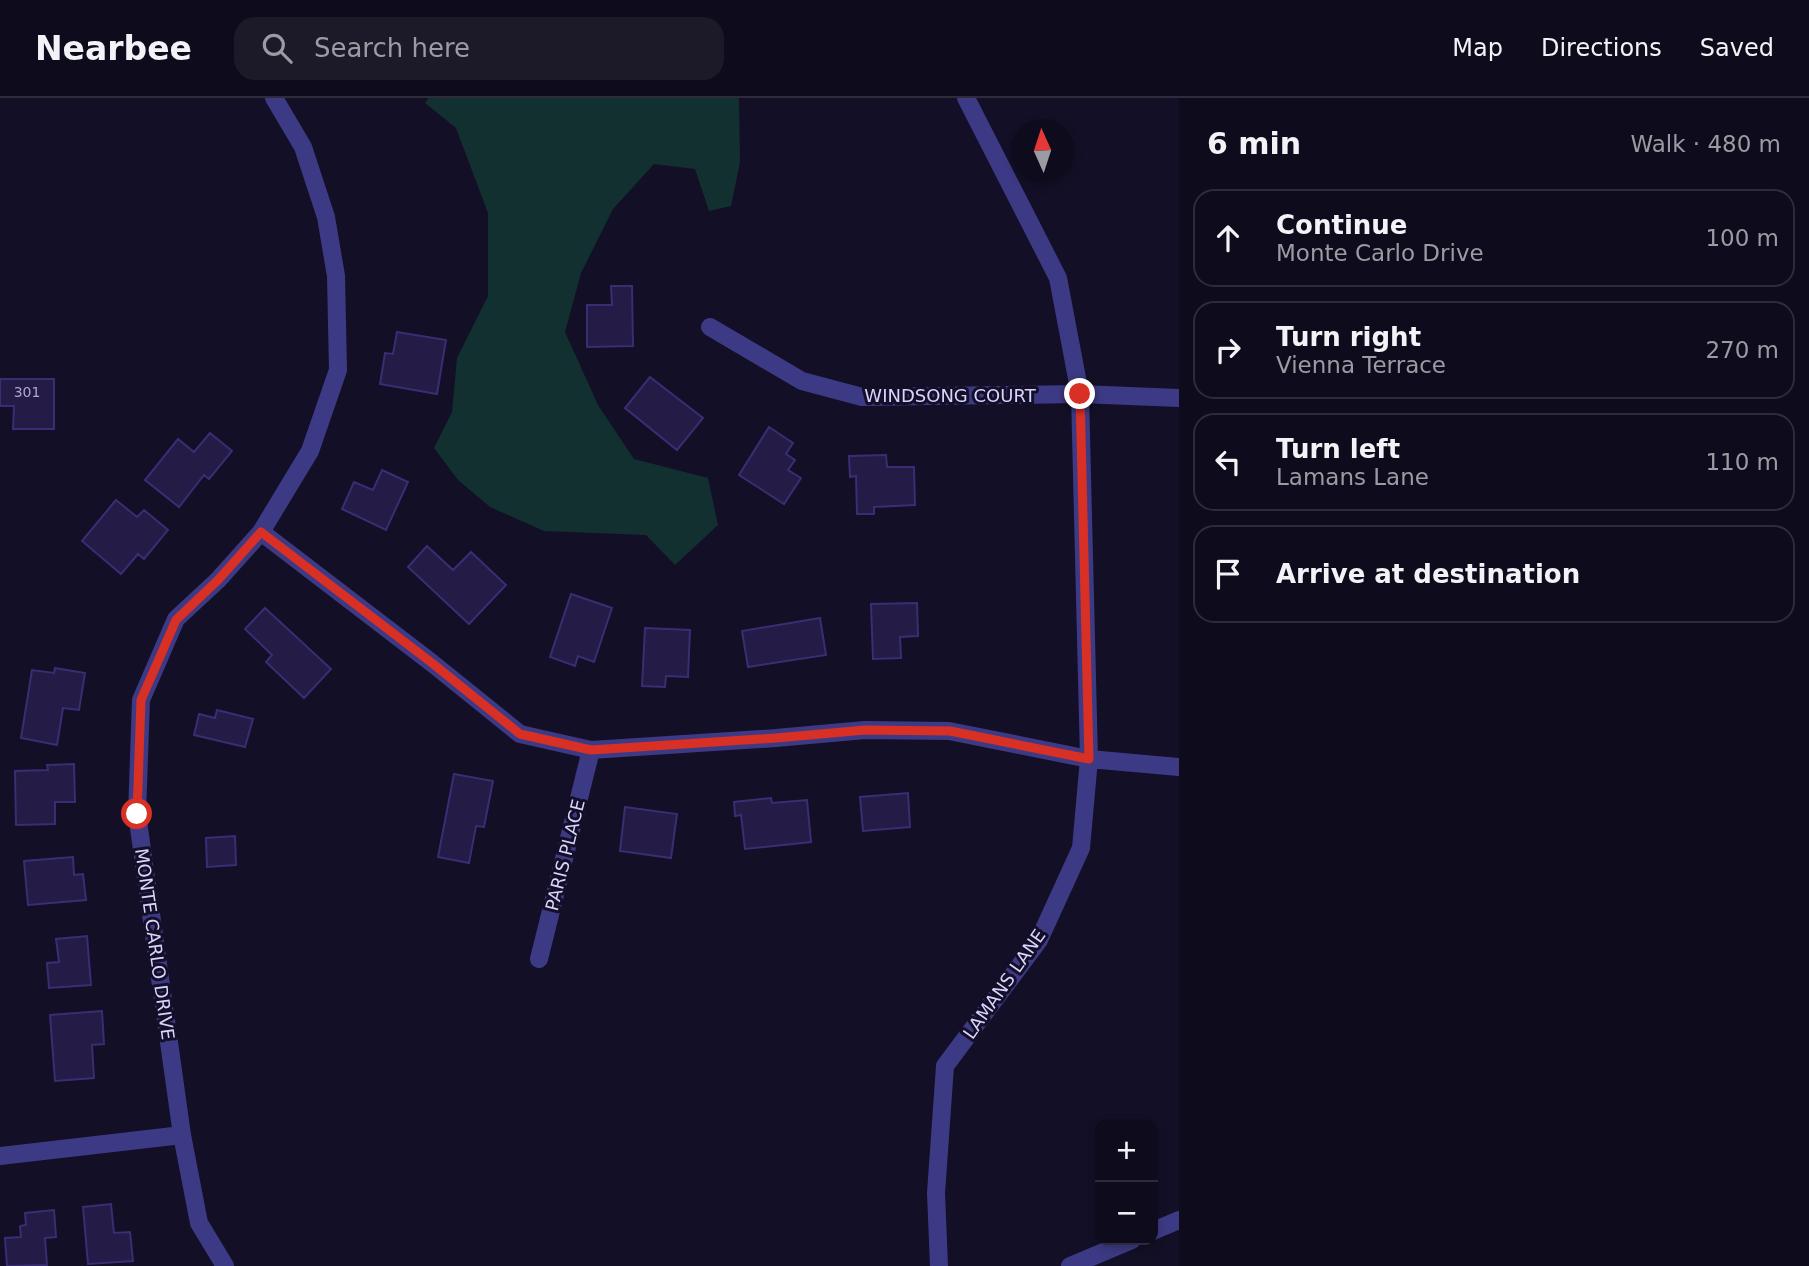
<!DOCTYPE html>
<meta charset="utf-8">
<style>
:root{--surface:#0e0b1c;--page:#1c1929;--text:#f1f3f6;--muted:#9b9ba3;--line:#2e2b3b}
body{margin:0;font-family:"DejaVu Sans",sans-serif;background:var(--page);color:var(--text)}
.controls{position:absolute;right:21px;bottom:21px;display:grid;overflow:hidden;border-radius:14px;box-shadow:0 4px 10px #0003}
.controls button{width:63px;height:63px;display:grid;place-items:center;padding:0;border:0;border-bottom:2px solid var(--line);background:var(--surface);color:var(--text);font:35px sans-serif}
.compass{position:absolute;left:1011px;top:21px;width:63px;height:63px;border-radius:50%;background:var(--surface);box-shadow:0 4px 10px #0003;rotate:357deg}
.stop{position:absolute;width:21px;height:21px;margin:-16px;border:5px solid #d93025;border-radius:50%;background:#fff}
.stop.end{background:#d93025;border-color:#fff;box-shadow:0 2px 7px #0008}
.list{margin:0;padding:0;list-style:none}
h2{display:flex;justify-content:space-between;align-items:center;height:91px;margin:0;padding:0 28px;font-size:30px}
h2 small{font-size:23px;font-weight:400;color:var(--muted)}
.list li{display:grid;grid-template-columns:46px 1fr auto;gap:21px;align-items:center;box-sizing:border-box;height:98px;margin:0 14px 14px;padding:0 14px;border:2px solid var(--line);border-radius:21px}
.list b{display:block;font-size:26px;white-space:nowrap}
.list p{margin:0;font-size:23px;white-space:nowrap;color:var(--muted)}
.list em{font-size:23px;font-style:normal;color:var(--muted)}
.icon{flex:none;width:38px;height:38px;fill:none;stroke:currentColor;stroke-width:2;stroke-linecap:round;stroke-linejoin:round}
.map{position:relative;flex:none;width:1179px;height:1168px;overflow:hidden}
header{display:flex;align-items:center;gap:42px;box-sizing:border-box;height:98px;padding:0 35px;background:var(--surface);border-bottom:2px solid var(--line)}
header strong{font-size:33px}
nav{display:flex;gap:38px;margin-inline-start:auto;font-size:24px}
.search{width:490px;height:63px;background:var(--page);display:flex;align-items:center;gap:18px;box-sizing:border-box;padding:0 24px;border-radius:21px;color:var(--muted);font-size:26px}
main{display:flex}
aside{flex:1;background:var(--surface)}
.map>svg:first-child{display:block}
</style>
<header>
<strong>Nearbee</strong>
<div class="search"><svg class="icon" aria-label="search" viewBox="0 0 24 24"><circle cx="10" cy="10" r="6"/><path d="M15 15l6 6"/></svg>Search here</div>
<nav><a>Map</a><a>Directions</a><a>Saved</a></nav>
</header>
<main>
<div class="map">
<svg width="1179" height="1168" viewBox="0 0 1179 1168">
<rect width="100%" height="100%" fill="#130f26"/>
<path fill="#12302f" d="M428,0H739L740,64L731,108L709,113L695,71L654,66L613,111L581,175L565,234L598,307L634,361L708,380L718,427L675,467L646,437L544,433L490,409L458,382L434,350L452,314L457,260L488,198V115L456,30L425,5Z"/>
<path fill="#241b47" stroke="#3b2d73" stroke-width="2" d="M611,188H632L633,248L587,249V207H612Z
M397,234L446,242L437,296L380,286L385,255L393,256Z
M650,279L703,320L677,352L625,310Z
M0,281H54V331H13L14,308H0Z
M769,329L793,345L786,356L795,362L788,372L801,380L784,406L739,377Z
M210,335L232,353L209,381L204,377L179,409L145,382L178,341L194,354Z
M886,357L887,369H914L915,407L874,409V416H857L856,378L850,379L849,358Z
M382,372L408,384L386,432L342,411L354,384L373,392Z
M116,402L137,419L144,412L168,432L144,461L138,456L121,476L82,443Z
M427,448L453,472L471,454L506,487L469,526L408,469Z
M571,496L612,510L594,564L578,558L575,568L550,559Z
M917,505L918,538L900,539L901,560L873,561L871,506Z
M265,510L331,571L304,600L266,564L272,557L245,531Z
M820,520L826,557L748,569L742,533Z
M645,530L690,532L688,579L666,578L665,589L642,588Z
M55,570L85,575L79,612L63,610L57,647L21,640L32,572L54,575Z
M217,612L253,621L245,649L194,637L199,616L215,620Z
M74,666L75,704H55V726L16,727L15,673L48,672L47,667Z
M454,676L493,683L484,729L476,728L469,765L438,759Z
M908,695L910,729L863,733L860,699Z
M771,700L772,705L807,702L811,744L745,751L741,717L735,718L734,704Z
M625,709L677,716L671,760L620,753Z
M235,738L236,767L207,769L206,740Z
M73,759L74,777L83,776L86,802L28,807L24,763Z
M87,838L91,887L49,890L47,865L59,864L56,841Z
M102,913L104,946L92,947L94,980L55,983L50,917Z
M111,1106L114,1135L130,1134L133,1163L88,1166L83,1109Z
M54,1112L56,1139L45,1140L47,1167L7,1168L5,1140L21,1139L20,1128L26,1127L25,1115Z"/>
<g fill="none" stroke-linecap="round" stroke-linejoin="round">
<path stroke="#3d3a85" stroke-width="18" d="M710,229L802,283L862,299L1080,296L1179,300
M261,434L432,565L520,636L591,652L776,640L865,632L949,633L1089,661L1179,669
M539,861L591,652
M0,1058L182,1037
M1153,1133L1179,1122
M225,1168L199,1125L182,1037L137,716L141,602L176,521L218,482L261,434L310,353L338,272L336,178L326,119L303,49L274,0
M939,1168L936,1095L945,968L1039,842L1081,750L1089,661L1080,296L1058,180L966,0
M1070,1168L1132,1142"/>
</g>
<g fill="none" stroke-linecap="round" stroke-linejoin="round">
<path stroke="#d93025" stroke-width="9" d="M137,716L141,602L176,522L218,482L261,434L432,565L520,636L591,652L776,640L865,632L950,633L1089,661L1080,296"/>
</g>
<g text-anchor="middle" dominant-baseline="central" stroke-width="6" stroke-linejoin="round" paint-order="stroke">
<g font-size="14" fill="#aca6d1">
<text x="27" y="294">301</text>
</g>
<g font-size="18" fill="#d9d4ff" stroke="#130f26">
<text x="950" y="297">WINDSONG COURT</text>
<text transform="translate(565 757) rotate(-76)">PARIS PLACE</text>
<text transform="translate(155 846) rotate(82)">MONTE CARLO DRIVE</text>
<text transform="translate(1004 886) rotate(-55)">LAMANS LANE</text>
</g>
</g>
</svg>
<div class="controls">
<button>+</button>
<button>−</button>
</div>
<svg class="compass" viewBox="-18 -18 36 36"><path d="M0-13l5 13h-10z" fill="#e53935"/><path d="M0 13l5-13h-10z" fill="#9b9ba3"/></svg>
<div class="stop" style="left:137px;top:716px"></div>
<div class="stop end" style="left:1080px;top:296px"></div>
</div>
<aside>
<h2>6 min<small>Walk · 480 m</small></h2>
<ul class="list">
<li><svg class="icon" aria-label="ahead" viewBox="0 0 24 24"><path d="M12 20V5M6 11l6-6 6 6"/></svg><div><b>Continue</b><p>Monte Carlo Drive</p></div><em>100 m</em></li>
<li><svg class="icon" aria-label="right" viewBox="0 0 24 24"><path d="M7 20v-9h11M14 6l5 5-5 5"/></svg><div><b>Turn right</b><p>Vienna Terrace</p></div><em>270 m</em></li>
<li><svg class="icon" aria-label="left" viewBox="0 0 24 24"><path d="M17 20v-9H6M10 6l-5 5 5 5"/></svg><div><b>Turn left</b><p>Lamans Lane</p></div><em>110 m</em></li>
<li><svg class="icon" aria-label="arrive" viewBox="0 0 24 24"><path d="M6 21V4h12l-3 4 3 4H6"/></svg><div><b>Arrive at destination</b></div></li>
</ul>
</aside>
</main>
